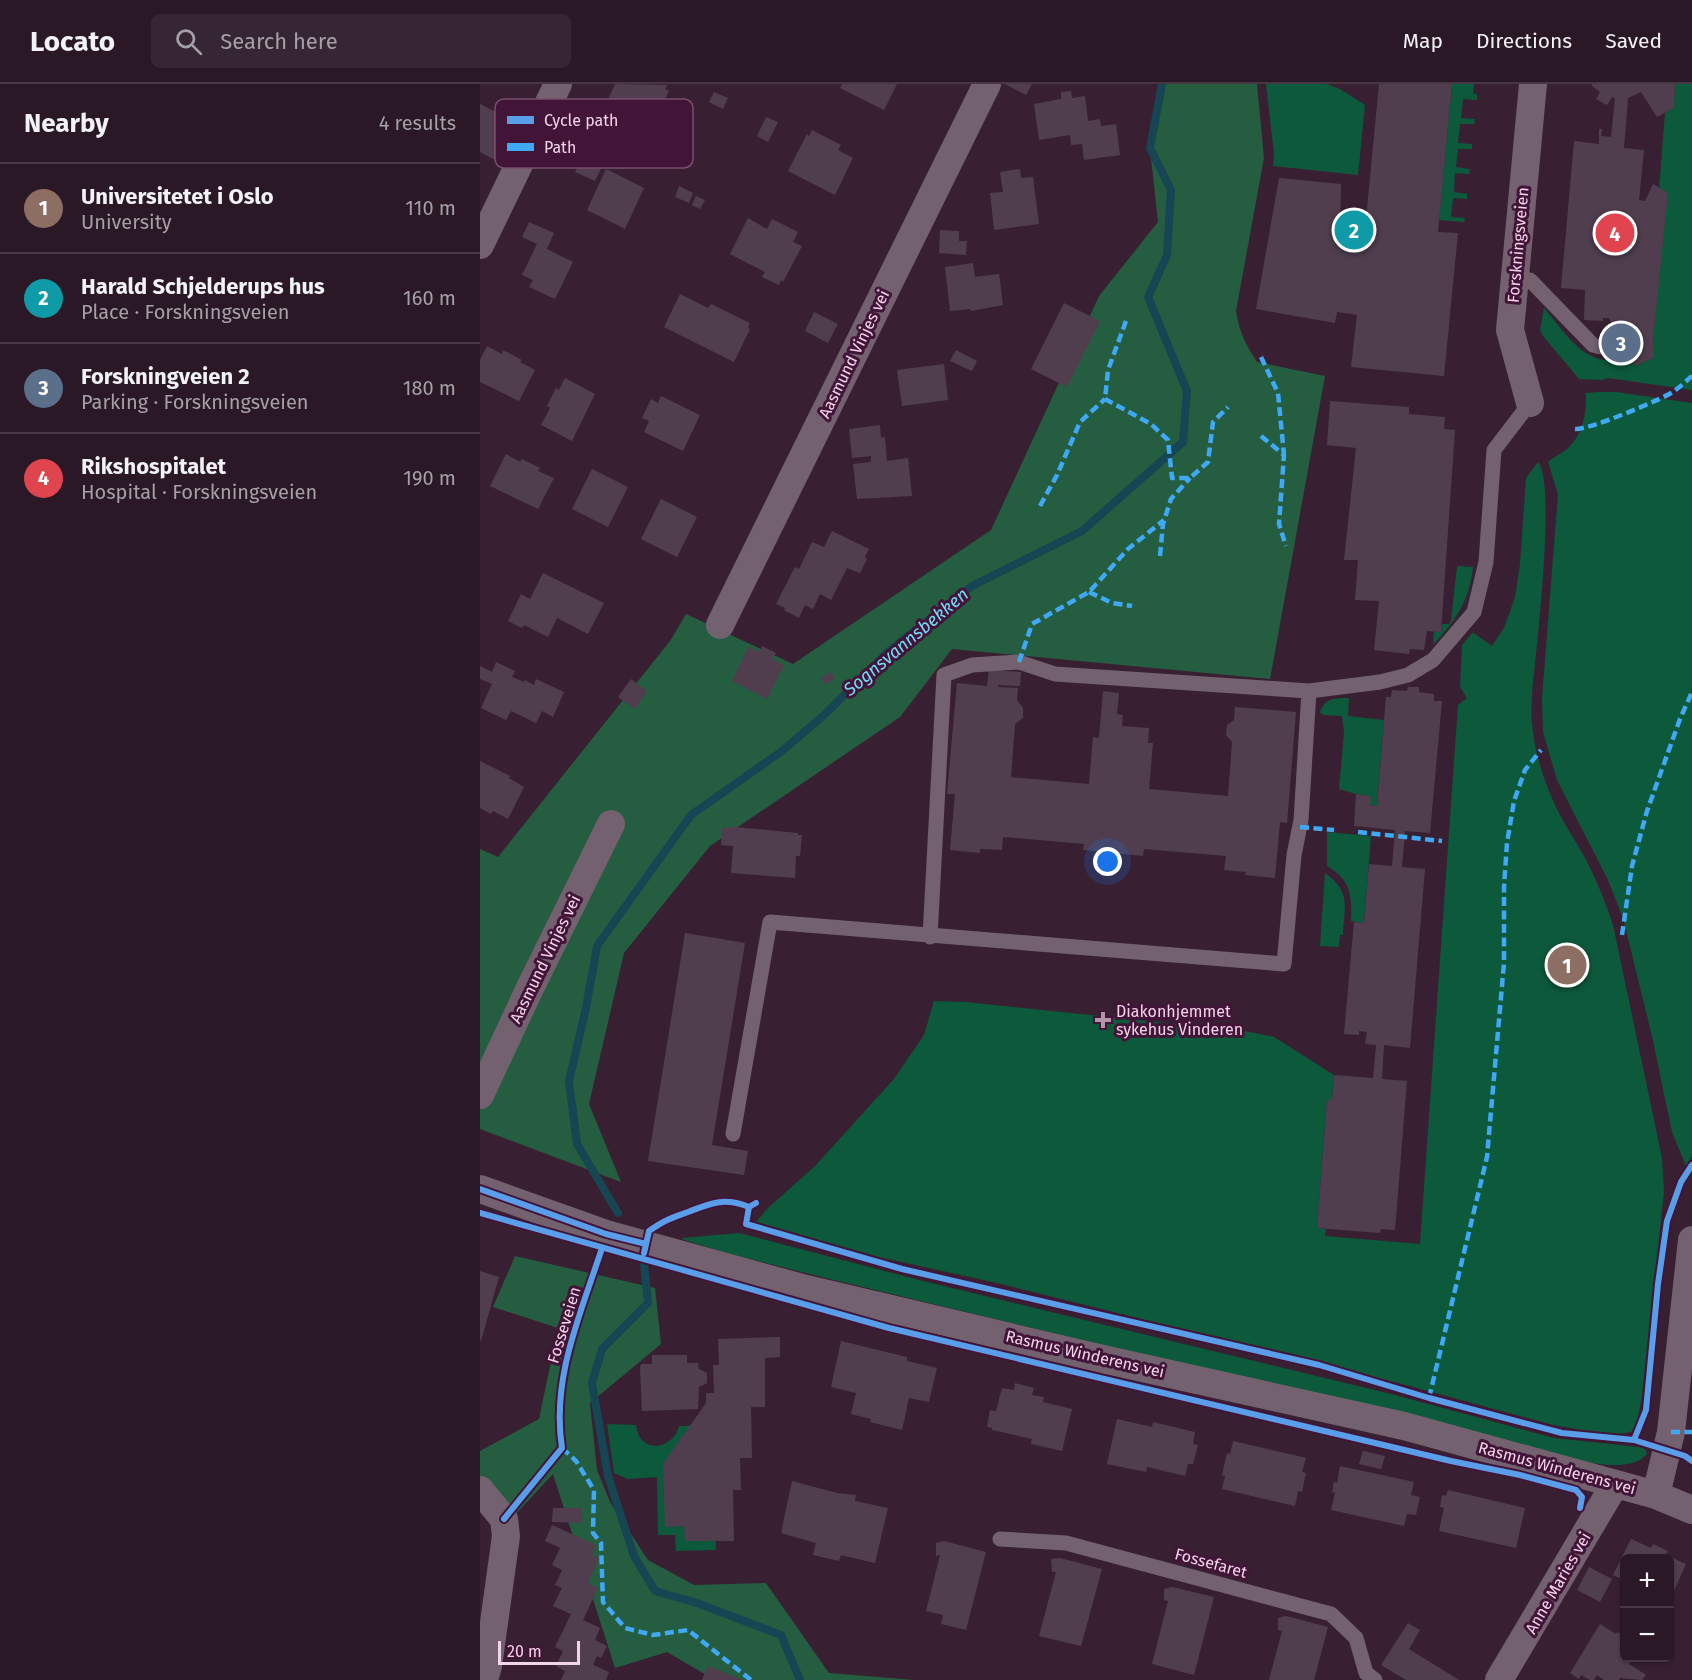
<!DOCTYPE html>
<meta charset="utf-8">
<style>
:root{--surface:#2a1826;--page:#362532;--text:#f1f3f6;--muted:#a5a0a7;--line:#463743;--accent:#0f766e}
body{margin:0;font-family:"Fira Sans",sans-serif;background:var(--page);color:var(--text)}
.controls{position:absolute;right:18px;bottom:18px;display:grid;overflow:hidden;border-radius:9px;box-shadow:0 2px 4px #0004}
.controls button{width:54px;height:54px;display:grid;place-items:center;padding:0;border:0;border-bottom:2px solid var(--line);background:var(--surface);color:var(--text);font:30px sans-serif}
.scale{position:absolute;left:18px;bottom:15px;width:82px;box-sizing:border-box;padding-left:6px;border:3px solid #f2d5e9;border-top:0;font-size:16px;line-height:21px;white-space:nowrap;color:#f2d5e9;-webkit-text-stroke:4px #421538;paint-order:stroke}
.you{position:absolute;left:628px;top:778px;width:21px;height:21px;margin:-15px;border:4px solid #fff;border-radius:50%;background:#1a73e8;box-shadow:0 0 0 9px #1a73e833}
.badge{display:grid;place-items:center;width:39px;height:39px;border-radius:50%;background:var(--accent);color:#fff;font-size:20px;font-weight:700}
.pin{position:absolute;translate:-50% -50%;border:3px solid #fff;box-shadow:0 2px 6px #0006}
.list{margin:0;padding:0;list-style:none}
h2{display:flex;justify-content:space-between;align-items:center;height:78px;margin:0;padding:0 24px;font-size:26px}
h2 small{font-size:20px;font-weight:400;color:var(--muted)}
.list li{display:grid;grid-template-columns:39px 1fr auto;gap:18px;align-items:center;box-sizing:border-box;height:90px;padding:0 24px;border-top:2px solid var(--line)}
.list b{display:block;font-size:22px;white-space:nowrap}
.list p{margin:0;font-size:20px;white-space:nowrap;color:var(--muted)}
.list em{font-size:20px;font-style:normal;color:var(--muted)}
.icon{flex:none;width:33px;height:33px;fill:none;stroke:currentColor;stroke-width:2;stroke-linecap:round;stroke-linejoin:round}
.map{position:relative;flex:none;width:1212px;height:1596px;overflow:hidden}
header{display:flex;align-items:center;gap:36px;box-sizing:border-box;height:84px;padding:0 30px;background:var(--surface);border-bottom:2px solid var(--line)}
header strong{font-size:28px}
nav{display:flex;gap:33px;margin-inline-start:auto;font-size:21px}
.search{width:420px;height:54px;background:var(--page);display:flex;align-items:center;gap:15px;box-sizing:border-box;padding:0 21px;border-radius:9px;color:var(--muted);font-size:22px}
main{display:flex}
aside{flex:1;background:var(--surface)}
.map>svg:first-child{display:block}
</style>
<header>
<strong>Locato</strong>
<div class="search"><svg class="icon" aria-label="search" viewBox="0 0 24 24"><circle cx="10" cy="10" r="6"/><path d="M15 15l6 6"/></svg>Search here</div>
<nav><a>Map</a><a>Directions</a><a>Saved</a></nav>
</header>
<main>
<aside>
<h2>Nearby<small>4 results</small></h2>
<ul class="list">
<li><span class="badge" style="background:#8d6e63">1</span><div><b>Universitetet i Oslo</b><p>University</p></div><em>110 m</em></li>
<li><span class="badge" style="background:#0f9aa8">2</span><div><b>Harald Schjelderups hus</b><p>Place · Forskningsveien</p></div><em>160 m</em></li>
<li><span class="badge" style="background:#5c6f8a">3</span><div><b>Forskningveien 2</b><p>Parking · Forskningsveien</p></div><em>180 m</em></li>
<li><span class="badge" style="background:#e0444e">4</span><div><b>Rikshospitalet</b><p>Hospital · Forskningsveien</p></div><em>190 m</em></li>
</ul>
</aside>
<div class="map">
<svg width="1212" height="1596" viewBox="0 0 1212 1596">
<rect width="100%" height="100%" fill="#382032"/>
<path fill="#0d593b" d="M786,0H847L860,5L885,21L878,91L793,82L794,70Z
M972,0H994L993,10H997V16L983,15L981,34L995,35L994,40H980L978,59L992,60V65H978L976,83L990,85L989,90L975,89L974,108L987,110V115L973,114L971,133L985,134L984,138L959,136Z
M1195,0H1212V306L1128,294L1122,296L1099,295L1063,252L1060,246L1064,224C1091,255 1104,285 1150,274L1155,282L1173,274V256L1186,122L1179,105L1185,29L1194,24Z
M1119,308H1136L1212,319V1072L1206,1082L1192,1048L1172,952L1143,834L1128,796L1077,696L1063,648L1062,614L1078,410L1068,378C1074,372 1082,370 1088,364C1104,349 1106,329 1106,309Z
M1058,378C1077,399 1055,575 1052,612C1049,649 1059,685 1074,719C1083,739 1097,758 1107,778C1118,799 1126,820 1133,841L1182,1074L1184,1108L1162,1312L1157,1339L1151,1348L1139,1350L1121,1349L1073,1341L926,1301L517,1199L399,1173L276,1138L288,1124L335,1082L414,995L444,951L454,917L485,918L764,947L794,953L854,991L852,1016H847L837,1144L846,1145L845,1152L940,1160L978,621L987,614L980,603L982,561L992,549H994L1012,562L1024,544L1035,513L1040,480L1046,394Z
M977,482L993,483C989,518 976,536 953,561L954,547L961,548L962,540H969L971,537Z
M869,614L868,632L904,636L897,722L890,721V712L876,710L859,705L864,649L862,632L843,631L840,628C845,614 855,614 869,614Z
M847,748L891,752L884,839L871,837C872,812 871,796 847,782Z
M845,789C872,809 864,822 863,851H860L859,863L840,862Z
M259,1149L443,1197L915,1311L1074,1354L1158,1363L1165,1365L1167,1370C1146,1393 1095,1374 1069,1369L350,1195L250,1170L204,1156L202,1154Z
M127,1340L156,1341C157,1346 158,1351 161,1355C174,1370 196,1358 199,1342H207L213,1340L234,1418L236,1466L196,1467L195,1451H178L177,1393L148,1395L134,1389Z"/>
<path fill="#255d41" d="M683,0H777L784,74L756,227C759,248 766,261 777,278L845,292L790,595L472,565L420,633L230,762L144,869L109,1020L141,1098L0,1045V765L18,773L190,557L206,530L313,580L511,446L619,212L678,138L670,64Z
M35,1172L175,1204L181,1260L110,1319L117,1386L130,1418L168,1476L214,1501L286,1499L349,1589L435,1596H235L187,1568L135,1584L73,1390L33,1433L0,1396V1367L59,1335L78,1244L13,1223Z"/>
<g fill="none" stroke-linecap="round" stroke-linejoin="round">
<path stroke="#164553" stroke-width="8" d="M138,1129L97,1060L89,997L106,924L117,862L211,731L302,667L343,632L408,568L492,502L602,447L703,358L707,307L668,213L687,171L691,106L670,64L682,0
M164,1180L168,1219L122,1265L112,1299L128,1392L154,1472L175,1507L217,1519L301,1551L320,1596"/>
</g>
<path fill="#503e4f" d="M135,0L188,1L185,5L189,7L171,46L168,44L164,52L143,41L147,34L124,24Z
M362,0H417L404,26L360,4Z
M525,0H552L546,11Z
M899,0H972L958,148L978,149L964,292L871,283L877,231L857,228L855,239L776,225L799,94L861,100L860,142L885,145Z
M1112,0H1195L1194,24L1177,33L1161,8L1148,14L1144,64L1164,66L1159,116L1165,117L1173,100L1188,109L1173,256V274L1155,282L1129,234H1123V237L1104,236L1105,206L1081,204L1094,57L1119,60V45H1122L1121,52L1131,53L1135,14L1132,13L1127,21L1116,15L1120,8L1112,2Z
M591,7L592,14L605,12L608,37L620,35L621,42L636,40L640,71L604,76L602,60L591,61L590,51L559,56L554,20L581,15V8Z
M234,8L248,14L243,25L229,18Z
M0,20L34,37L15,76L0,68Z
M286,33L298,38L288,58L277,52Z
M332,46L361,61L358,66L373,74L355,111L308,87L327,50L329,52Z
M106,66L125,76L115,97L95,88Z
M126,85L164,104L145,145L107,126Z
M540,85L541,94L553,93L559,140L514,146L510,109L523,108L520,88Z
M199,102L213,109L209,119L195,113Z
M216,112L225,116L220,125L212,121Z
M268,134L287,145L292,135L318,148L313,158L322,162L303,198L301,196L299,201L282,193L285,188L250,170Z
M49,138L74,149L67,165L93,178L75,215L49,203L53,196L42,191L57,160L42,153Z
M460,146L479,147V157H487L486,171L459,169Z
M493,179L495,193L519,190L523,221L491,227L490,225L470,227L465,183Z
M200,210L228,224L231,220L270,239L268,244L270,245L254,278L184,243Z
M584,219L620,237L587,303L551,285Z
M334,228L358,240L348,259L325,247Z
M7,262L22,270L23,266L42,276L40,278L55,286L39,317L0,298V276Z
M476,266L497,277L492,287L470,277Z
M464,280L468,316L422,322L417,286Z
M85,294L115,310L92,357L61,341L70,324L67,322L76,304L79,306Z
M181,312L220,331L203,367L164,348L169,337L162,334L171,315L178,319Z
M850,317L929,323V330L965,333L964,345L975,346L961,548L947,547L944,566L930,565L929,570L894,566L899,517L875,516L878,476H864L876,364L847,361Z
M400,341L401,354L405,353L407,377L428,374L432,412L377,415L373,380L391,378V372L372,374L369,345Z
M26,370L40,378L42,375L60,384L58,387L74,394L58,425L10,402Z
M112,385L148,403L128,443L92,425Z
M181,415L217,433L197,473L161,455Z
M352,447L389,465L385,473L387,475L380,489L367,484L351,516L340,510L333,525L325,521L319,534L304,526L305,524L296,520L315,483L319,485L332,458L344,463Z
M63,489L124,519L108,550L77,534L68,553L44,541L42,544L28,537L41,510L50,515Z
M282,562L296,569L292,575L304,581L287,615L252,597L268,563L279,568Z
M16,578L35,587L32,593L44,598L45,596L54,601L56,595L84,608L73,633L62,627L56,639L31,627L26,636L1,624L12,600L0,595V582L12,588Z
M509,586L541,588L540,602L518,601V603L538,604L537,616L543,624V634L535,640L531,693L609,700L613,653L619,654L623,607L639,609L637,630L643,631L642,642L669,644L668,659H673L669,705L748,712L752,658L746,651L747,641L754,636L755,623L816,628L807,739L800,738L795,794L765,791L766,788L744,786L746,772L664,765L663,772L603,766L604,760L523,753L522,766L500,765V769L470,766L475,710H467L477,599L507,602Z
M350,588L355,594L345,601L341,594Z
M151,595L167,607L155,625L138,613Z
M928,603H939V608L954,610V617H962L950,749L925,747L922,783L945,785L930,964L904,961L902,995L927,997L915,1146L901,1145L900,1149L837,1144L847,1016H852L854,991L893,994L896,961L885,960L887,948L879,947V951L864,950L874,838L884,839L889,780L912,782L915,746L874,742L876,710L891,712L890,721L897,722L906,613H911L912,606L927,607Z
M0,677L30,692L29,694L44,703L28,735L13,727L11,730L0,724Z
M255,743L318,749V751H322L320,772H316L315,794L251,789L253,762L241,761L242,744Z
M205,849L265,859L232,1061L268,1067L264,1091L168,1077Z
M0,1187L19,1193L1,1257H0Z
M300,1253V1273L285,1274V1323H271L272,1374H260L261,1406H253L254,1457H205L204,1442L185,1443L183,1380L226,1319V1309H234L233,1281H239L238,1255Z
M361,1257L427,1273V1277L457,1284L449,1318L429,1314L422,1346L390,1338L391,1335L371,1330L376,1309L351,1303Z
M172,1271H207V1279H218L219,1285L227,1289V1299L219,1303L218,1325L162,1327L160,1284L161,1280H172Z
M535,1299L554,1304L552,1311L564,1313L563,1318L592,1325L582,1367L551,1360L552,1355L512,1346V1344L507,1343L510,1326L516,1327L522,1304L534,1306Z
M637,1335L672,1343L673,1338L715,1348L713,1360L718,1361L713,1380H708L705,1392L667,1383L666,1388L627,1380Z
M753,1357L826,1374L822,1388L826,1389L822,1408L818,1407L815,1422L742,1405L745,1392L742,1391L747,1369L750,1370Z
M883,1367L905,1372L901,1385L879,1380Z
M860,1382L934,1398L931,1411L940,1413L936,1431L927,1430L924,1442L851,1426L855,1409L852,1408L854,1398L857,1399Z
M312,1397L357,1409L376,1411L375,1417L408,1424L395,1479L361,1471L359,1477L333,1471L336,1459L301,1449Z
M968,1406L1045,1424L1036,1464L959,1447L964,1424L960,1423L962,1411L966,1412Z
M73,1424H102V1439L72,1438Z
M72,1441L116,1461L112,1471L119,1474L108,1499L118,1504L103,1536L120,1544L115,1556L127,1562L121,1574L117,1572L113,1581L129,1588L126,1596H81L85,1587L76,1582L83,1567L75,1563L91,1530L73,1522L82,1504L75,1501L82,1486L72,1481L80,1464L65,1457Z
M1151,1455L1171,1464L1173,1460L1188,1467L1186,1471L1206,1480L1190,1516V1474H1144V1496L1133,1491Z
M464,1457L506,1468L486,1546L461,1540L463,1531L446,1527L460,1471L456,1472V1459Z
M580,1474L622,1485L601,1562L559,1552L576,1488H572L571,1475Z
M1109,1483L1132,1495L1120,1518L1097,1506Z
M692,1503L734,1513L714,1591L672,1580L688,1517L684,1516V1505Z
M806,1532L848,1543L834,1596H789L802,1547L798,1546V1534Z
M928,1539L940,1546L929,1565L979,1596H926L901,1581Z
M1120,1540L1136,1550L1137,1548L1144,1552V1574H1154L1149,1580L1166,1591L1162,1596L1140,1594L1139,1596H1124L1117,1591L1114,1596H1110L1101,1591L1099,1595L1090,1589Z
M228,1582L263,1596H222Z"/>
<g fill="none" stroke-linecap="round" stroke-linejoin="round">
<path stroke="#74616f" stroke-width="15" d="M1035,193L1050,196L1113,261C1124,265 1130,264 1141,259
M450,853L464,591L492,581L539,578L575,590L829,607L900,598L928,591L953,576L994,528L1006,478L1014,366L1050,319
M253,1050L290,838L804,880L814,771L821,736L829,607
M520,1455L586,1459L851,1530L876,1554L886,1589L895,1596"/>
<path stroke="#74616f" stroke-width="28" d="M0,161L78,0
M1050,319L1030,246L1053,0
M240,541L507,0
M0,1011L50,904L131,740
M0,1105L126,1150L326,1205L627,1276L924,1342L1176,1411L1212,1426
M0,1406L24,1435L26,1452L8,1582L4,1596
M1176,1411L1191,1348L1212,1156
M1019,1596L1135,1400"/>
<path stroke="#3fa9f5" stroke-width="4.5" stroke-dasharray="9 4.5" stroke-linecap="butt" d="M646,237L628,286L625,315L671,340L688,356L692,394H710L728,378L733,338L748,323
M781,273L798,309L804,371
M1095,345C1109,346 1180,316 1193,308C1200,303 1206,297 1212,292
M781,352L804,371L799,440L806,462
M560,422L577,391L600,338L625,315
M680,472L683,440L691,415L710,394
M609,508L632,519L652,522
M539,578L552,540L609,508L648,465L684,436
M820,743L854,746
M878,748L962,757
M1142,851L1152,782L1167,727L1200,635L1212,608
M949,1314L1007,1073L1024,879V803L1027,759L1034,717L1045,686L1061,666
M1191,1348H1212
M82,1364L96,1377L114,1406L113,1449L121,1459L123,1518L145,1544L173,1551L208,1546L271,1596"/>
<defs>
<path id="cycleway" d="M0,1105L126,1150L166,1160
M269,1123L266,1140L422,1185L839,1281L949,1314L1082,1349L1154,1356L1205,1372L1212,1377
M0,1129L409,1244L971,1377L1040,1391L1096,1406L1102,1413L1100,1424
M164,1169L169,1147C185,1136 191,1134 208,1128C231,1119 244,1113 269,1123L276,1119
M1154,1356L1166,1326L1178,1200L1187,1137L1201,1098L1212,1081
M24,1435L82,1364C71,1294 101,1229 122,1164"/>
</defs>
<use href="#cycleway" stroke="#421538" stroke-width="10"/>
<use href="#cycleway" stroke="#5a9eea" stroke-width="6"/>
</g>
<path fill="#b196a9" stroke="#421538" stroke-width="2" d="M620 927h6v6h6v6h-6v6h-6v-6h-6v-6h6z"/>
<g text-anchor="middle" dominant-baseline="central" stroke-width="6" stroke-linejoin="round" paint-order="stroke">
<g font-size="16" fill="#f2d5e9" stroke="#421538">
<text transform="translate(1038 161) rotate(-85)">Forskningsveien</text>
<text transform="translate(374 270) rotate(-64)">Aasmund Vinjes vei</text>
<text transform="translate(65 875) rotate(-64)">Aasmund Vinjes vei</text>
<text transform="translate(84 1241) rotate(-73)">Fosseveien</text>
<text transform="translate(605 1270) rotate(13)">Rasmus Winderens vei</text>
<text transform="translate(1077 1384) rotate(15)">Rasmus Winderens vei</text>
<text transform="translate(731 1479) rotate(15)">Fossefaret</text>
<text transform="translate(1078 1499) rotate(-60)">Anne Maries vei</text>
</g>
<g font-size="16" fill="#f2d5e9" stroke="#421538" text-anchor="start">
<text x="636" y="927">Diakonhjemmet<tspan x="636" dy="18">sykehus Vinderen</tspan></text>
</g>
<g font-size="18" font-style="italic" fill="#71dcf8" stroke="#421538">
<text transform="translate(426 558) rotate(-40)">Sognsvannsbekken</text>
</g>
</g>
<rect x="15" y="15" width="198" height="69" rx="9" fill="#421538" stroke="#774f6d" stroke-width="1.5"/>
<rect x="27" y="32" width="27" height="8" fill="#5a9eea"/>
<rect x="27" y="59" width="27" height="8" fill="#3fa9f5"/>
<g font-size="16" fill="#f2d5e9">
<text x="64" y="42">Cycle path</text>
<text x="64" y="69">Path</text>
</g>
</svg>
<div class="controls">
<button>+</button>
<button>−</button>
</div>
<div class="scale">20 m</div>
<div class="you"></div>
<div class="pin badge" style="left:1087px;top:881px;background:#8d6e63">1</div>
<div class="pin badge" style="left:874px;top:146px;background:#0f9aa8">2</div>
<div class="pin badge" style="left:1141px;top:259px;background:#5c6f8a">3</div>
<div class="pin badge" style="left:1135px;top:149px;background:#e0444e">4</div>
</div>
</main>
